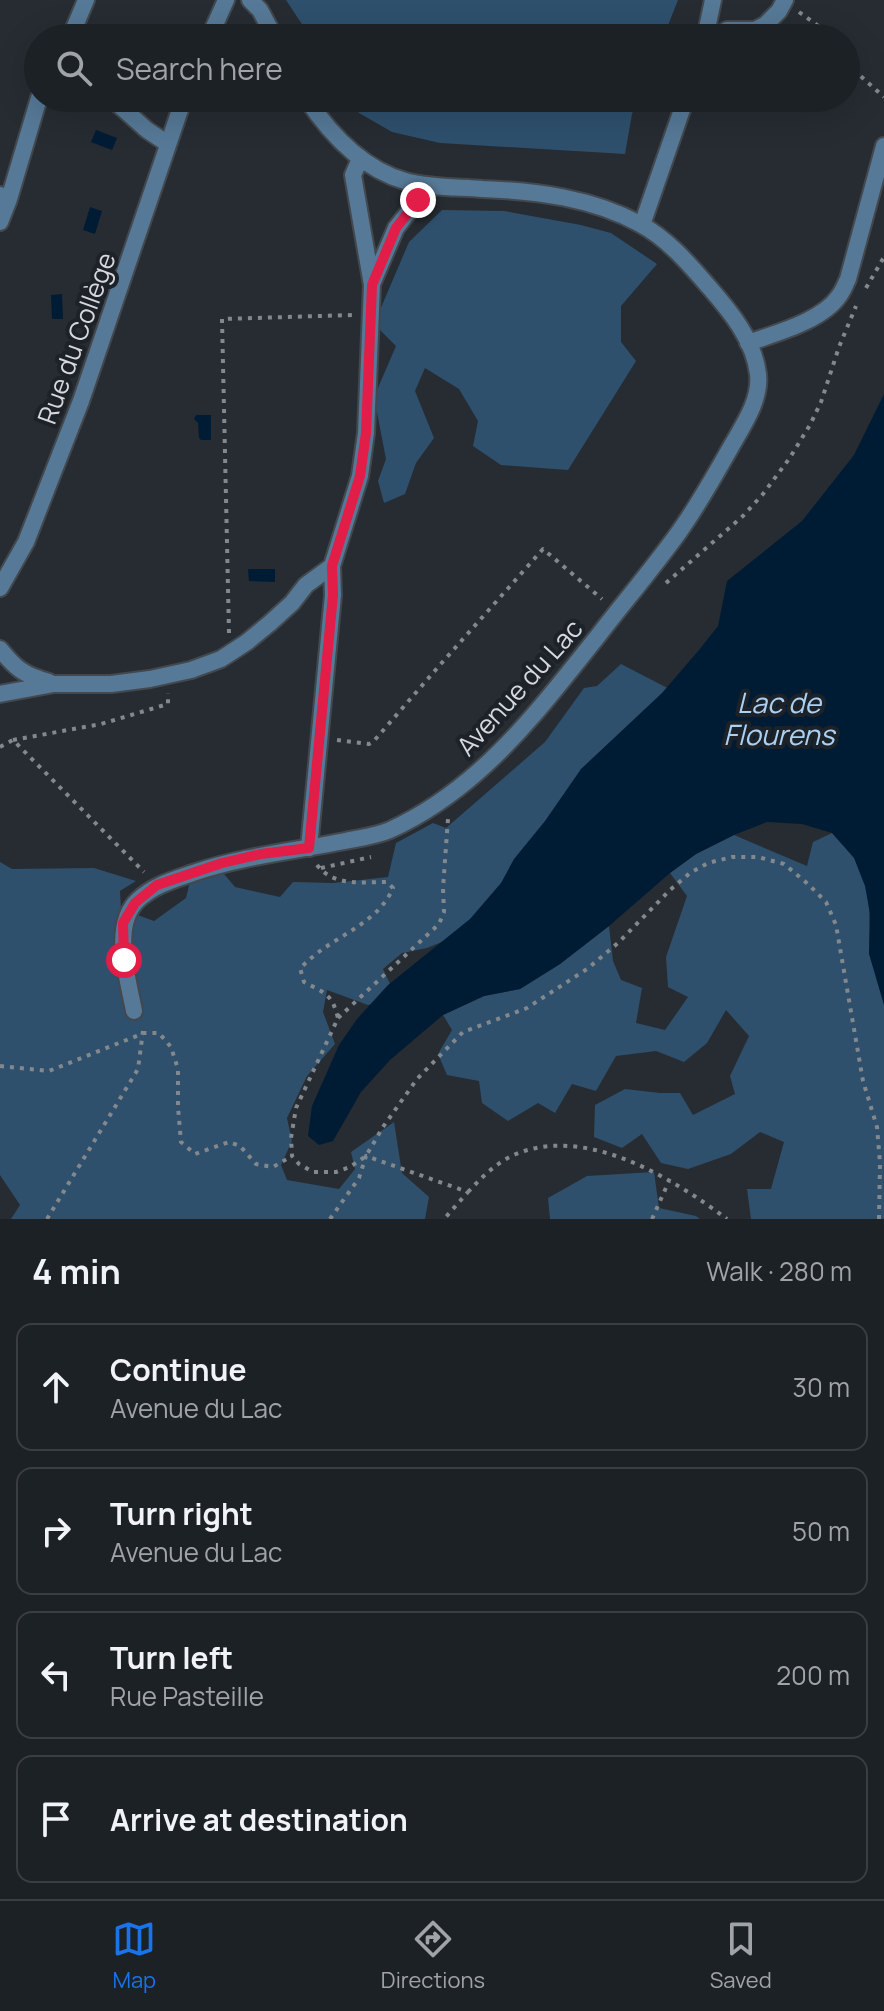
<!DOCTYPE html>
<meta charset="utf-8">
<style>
:root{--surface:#1c2126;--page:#292e32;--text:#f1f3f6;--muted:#a0a3a7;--line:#3a3e43;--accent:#1a73e8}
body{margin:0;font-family:Manrope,sans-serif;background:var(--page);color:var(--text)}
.stop{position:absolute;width:24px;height:24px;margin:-18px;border:6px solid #e11d48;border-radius:50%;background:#fff}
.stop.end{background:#e11d48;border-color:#fff;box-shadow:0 2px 8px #0008}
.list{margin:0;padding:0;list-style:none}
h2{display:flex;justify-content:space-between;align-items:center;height:104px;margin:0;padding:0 32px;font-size:34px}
h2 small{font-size:26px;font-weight:400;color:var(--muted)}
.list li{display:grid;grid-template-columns:52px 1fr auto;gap:24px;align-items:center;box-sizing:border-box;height:128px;margin:0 16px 16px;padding:0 16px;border:2px solid var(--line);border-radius:16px}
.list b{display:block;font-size:30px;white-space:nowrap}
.list p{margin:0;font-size:26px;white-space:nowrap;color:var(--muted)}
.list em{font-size:26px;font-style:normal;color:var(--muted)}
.icon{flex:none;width:44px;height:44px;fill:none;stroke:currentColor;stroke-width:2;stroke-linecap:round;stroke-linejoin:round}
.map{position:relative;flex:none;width:884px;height:1219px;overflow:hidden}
.search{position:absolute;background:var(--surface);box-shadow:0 8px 32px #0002;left:24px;right:24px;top:24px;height:88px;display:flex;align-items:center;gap:20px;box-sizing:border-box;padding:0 28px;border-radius:44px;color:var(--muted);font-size:30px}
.sheet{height:680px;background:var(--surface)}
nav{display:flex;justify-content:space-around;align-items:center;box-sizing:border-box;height:112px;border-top:2px solid var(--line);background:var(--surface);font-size:22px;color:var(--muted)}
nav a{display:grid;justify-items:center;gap:4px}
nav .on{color:var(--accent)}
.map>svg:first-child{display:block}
</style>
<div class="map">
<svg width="884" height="1219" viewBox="0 0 884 1219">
<rect width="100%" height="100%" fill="#262c32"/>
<path fill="#2e506d" d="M286,0H678L663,38H311Z
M346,98H638L632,114L625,154L440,143L392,132L359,113Z
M442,210L504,211L581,225L611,233L657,264L621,306V342L636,361L568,470L501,465L473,446L478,421L459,389L425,368L415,391L434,438L416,463L405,494L384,503L378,481L386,459L374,397L396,346L374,324L409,242Z
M621,664L679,694L469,931L427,948L402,953L383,969L392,988L385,1001L368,1005L327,990L323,1012L335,1044L307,1076L287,1118L292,1141L281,1165L287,1180L339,1189L355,1169L351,1152L394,1122L402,1173L429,1197L425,1219H11L20,1205L0,1175V862L12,869L94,868L136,881L120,891L121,909L154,921L186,898L193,869L214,862L235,887L280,897L293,882L333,883L388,877L396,843L433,823L446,828L545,742L584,688L597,686Z
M832,833C839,841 849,849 854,857C872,886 870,922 869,954L884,965V1219H751L747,1189H771L784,1142L760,1132L731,1154L688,1169L661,1163L642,1134L622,1148L594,1137L595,1105L625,1089L660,1093H680L693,1115L735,1094L730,1076L749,1036L726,1010L707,1043L684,1062L656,1051L616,1056L596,1091L572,1084L555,1113L538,1103L508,1121L482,1103L479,1081L447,1075L438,1054L452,1030L443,1015L484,996L520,989L560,964L609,926L613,961L621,980L642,988L636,1023L665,1030L688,997L668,987L666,957L687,896L670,873L696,854L734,835L807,866L813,842Z
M654,1172L659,1208L696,1216L700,1219H550L548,1198L587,1176Z"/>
<path fill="#001c34" d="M96,130L117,138L112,150L91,142Z
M90,207L102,211L95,234L83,230Z
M62,294L63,319H52L51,295Z
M884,394V1005L869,954L870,913L865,886L854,858L832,833L802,824L767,822L734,835L696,854L670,873L609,926L560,964L520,989L484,996L443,1015L390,1060L361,1092L333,1141L319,1145L308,1136L312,1106L339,1045L357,1019L388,985L470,919L501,883L514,859L545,821L581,769L662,693L699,650L718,626L727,581L802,521L854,455Z
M196,415H211V440H201L199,438L198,423L194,419Z
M248,569H275V582L249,581Z"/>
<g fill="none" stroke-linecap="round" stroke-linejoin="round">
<defs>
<path id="street" d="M250,0L260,10L275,38
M70,38L86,0
M209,38L226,0
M705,38L713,0
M715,38L727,30H755L765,25L779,11L785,0
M111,98L147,130L168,144
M9,199L39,98
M0,222L9,199L0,195
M642,225L686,98
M372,284L396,228L418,200L424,185
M748,343C776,333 822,321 839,296C843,291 845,285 848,279L884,146
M0,588L26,542L81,401L184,98
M0,649C16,669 24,675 49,682
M0,694L54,684H111L150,679L191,670L221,659L247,642L270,623L292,603L306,585L332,566L360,476L366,433L372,285L353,175L360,159
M309,848L333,595L332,566
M134,1011C128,979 111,925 138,900C154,885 173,880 193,873C243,856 294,851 345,841C360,838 376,836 390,830C423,815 453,794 480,770C525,730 561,682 598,636C625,601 654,567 679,532C699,504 715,475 732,445C744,424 761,399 758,374C754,340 730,311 709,287C689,264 668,239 640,224C592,198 537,191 483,189C457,187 430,188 405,181C363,169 330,134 306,98"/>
</defs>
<use href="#street" stroke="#42484d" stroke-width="20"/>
<path stroke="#83888d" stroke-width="4" stroke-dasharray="4 6" stroke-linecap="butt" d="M799,12L824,30L830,38
M846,63L884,97
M866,288L884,257
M666,583L743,516L763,494L789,459L810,425L821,402L839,347L856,306
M229,633L222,319L352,315
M13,740L101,724L168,704V693
M337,740L369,744L373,742L439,666L543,549L602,599
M0,747L13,740L144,872
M317,865C334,887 362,882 387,882L393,888C380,919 346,932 320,951C313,956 307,962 300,968L304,982C325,993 332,994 338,1018L296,1108L291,1138L292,1156L299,1164L313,1172H336L350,1167L366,1156L383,1127L417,1079L463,1032L527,1008L587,969L618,943L670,890L690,873L708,863L732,857H758L784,864L808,884L826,902L836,925L863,1081L877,1127L880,1163L879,1219
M321,868L371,857
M338,1018L439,924L444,912L443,888L448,819
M0,1066L49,1071L144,1033H159L171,1047L178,1069V1107L181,1142L195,1154L229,1142L240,1146L256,1164L273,1167L292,1156
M468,1192C482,1177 497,1162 516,1154C587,1125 672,1178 727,1219
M47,1219L138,1069L143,1031
M330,1219L359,1178L366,1156L468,1192L444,1219
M652,1219L669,1181"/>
<use href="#street" stroke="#567997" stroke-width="16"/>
</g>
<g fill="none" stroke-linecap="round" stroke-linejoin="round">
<path stroke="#e11d48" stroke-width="10" d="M124,960L123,923L135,903L157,885L222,863L261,854L309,848L333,595L332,566L360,476L366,433L372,285L396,228L418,200"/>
</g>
<g text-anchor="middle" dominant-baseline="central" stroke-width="8" stroke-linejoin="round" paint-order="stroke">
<g font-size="26" fill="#d5d9dd" stroke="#1d2228">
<text transform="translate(76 338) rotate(-70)">Rue du Collège</text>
<text transform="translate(519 687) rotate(-48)">Avenue du Lac</text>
</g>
<g font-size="28" font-style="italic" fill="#aad0f3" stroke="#1d2228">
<text x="779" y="702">Lac de<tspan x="779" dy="32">Flourens</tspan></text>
</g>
</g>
</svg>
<div class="stop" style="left:124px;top:960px"></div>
<div class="stop end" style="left:418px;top:200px"></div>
<div class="search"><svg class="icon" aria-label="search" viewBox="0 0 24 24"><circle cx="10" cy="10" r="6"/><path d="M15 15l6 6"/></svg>Search here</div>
</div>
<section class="sheet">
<h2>4 min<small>Walk · 280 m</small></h2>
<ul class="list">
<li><svg class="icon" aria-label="ahead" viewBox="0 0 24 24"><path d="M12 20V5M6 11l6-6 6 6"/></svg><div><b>Continue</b><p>Avenue du Lac</p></div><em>30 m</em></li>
<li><svg class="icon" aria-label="right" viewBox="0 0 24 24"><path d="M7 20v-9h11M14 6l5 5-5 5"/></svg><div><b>Turn right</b><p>Avenue du Lac</p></div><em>50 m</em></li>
<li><svg class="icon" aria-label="left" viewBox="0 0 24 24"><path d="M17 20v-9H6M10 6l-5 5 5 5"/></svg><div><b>Turn left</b><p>Rue Pasteille</p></div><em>200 m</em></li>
<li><svg class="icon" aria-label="arrive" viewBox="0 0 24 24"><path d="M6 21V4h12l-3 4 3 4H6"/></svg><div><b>Arrive at destination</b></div></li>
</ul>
</section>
<nav>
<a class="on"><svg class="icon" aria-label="map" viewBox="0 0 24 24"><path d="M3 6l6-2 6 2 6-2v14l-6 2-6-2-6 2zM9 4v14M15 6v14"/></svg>Map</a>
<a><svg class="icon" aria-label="directions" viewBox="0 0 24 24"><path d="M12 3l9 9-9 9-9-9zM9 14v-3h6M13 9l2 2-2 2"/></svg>Directions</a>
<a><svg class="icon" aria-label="saved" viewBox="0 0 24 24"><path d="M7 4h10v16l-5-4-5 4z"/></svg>Saved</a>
</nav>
